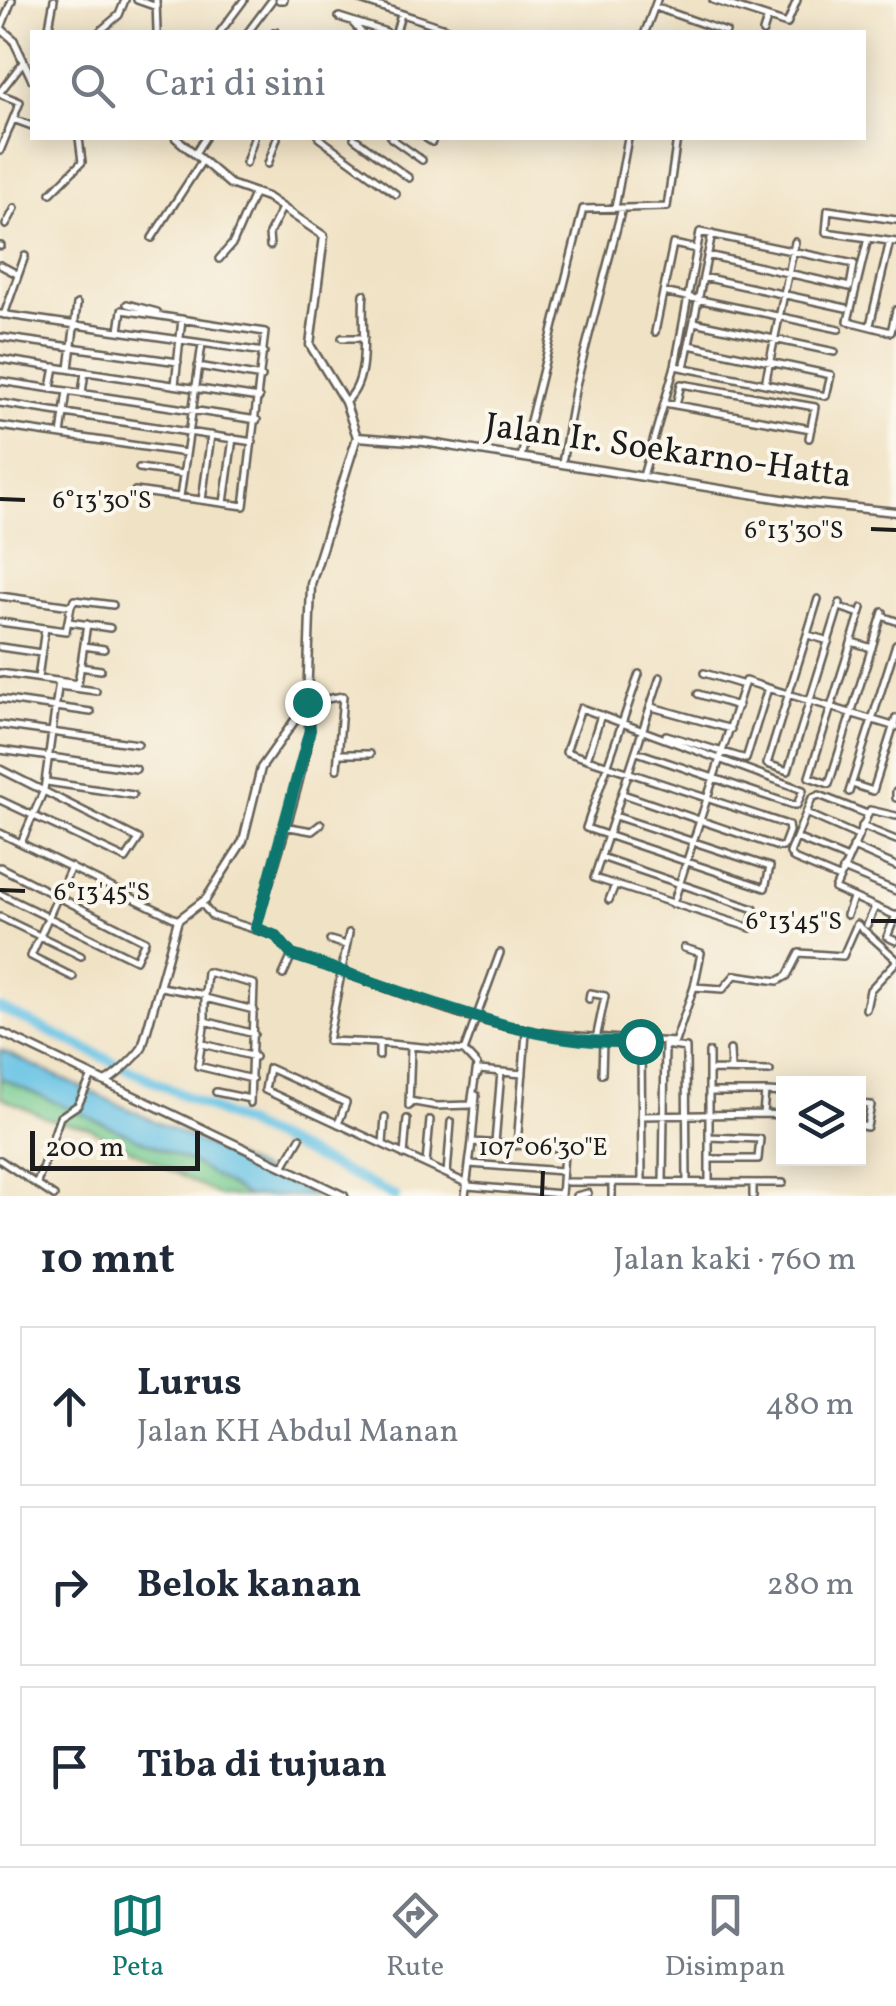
<!DOCTYPE html>
<html lang="id">
<meta charset="utf-8">
<style>
:root{--surface:#fff;--page:#f6f6f7;--text:#1f2937;--muted:#747a83;--line:#e0e1e3;--accent:#0f766e}
body{margin:0;font-family:Vollkorn,serif;background:var(--page);color:var(--text)}
.controls{position:absolute;right:30px;bottom:30px;display:grid;overflow:hidden;border-radius:0px;box-shadow:0 5px 25px #0003}
.controls button{width:90px;height:90px;display:grid;place-items:center;padding:0;border:0;border-bottom:2px solid var(--line);background:var(--surface);color:var(--text);font:50px sans-serif}
.scale{position:absolute;left:30px;bottom:25px;width:170px;box-sizing:border-box;padding-left:10px;border:5px solid #1c1c1c;border-top:0;font-size:28px;line-height:35px;white-space:nowrap;color:#1c1c1c;-webkit-text-stroke:8px #fbf7ec;paint-order:stroke}
.stop{position:absolute;width:30px;height:30px;margin:-22px;border:8px solid #0f766e;border-radius:50%;background:#fff}
.stop.end{background:#0f766e;border-color:#fff;box-shadow:0 2px 10px #0008}
.list{margin:0;padding:0;list-style:none}
h2{display:flex;justify-content:space-between;align-items:center;height:130px;margin:0;padding:0 40px;font-size:42px}
h2 small{font-size:32px;font-weight:400;color:var(--muted)}
.list li{display:grid;grid-template-columns:65px 1fr auto;gap:30px;align-items:center;box-sizing:border-box;height:160px;margin:0 20px 20px;padding:0 20px;border:2px solid var(--line);border-radius:0px}
.list b{display:block;font-size:38px;white-space:nowrap}
.list p{margin:0;font-size:32px;white-space:nowrap;color:var(--muted)}
.list em{font-size:32px;font-style:normal;color:var(--muted)}
.icon{flex:none;width:55px;height:55px;fill:none;stroke:currentColor;stroke-width:2;stroke-linecap:round;stroke-linejoin:round}
.map{position:relative;flex:none;width:896px;height:1196px;overflow:hidden}
.search{position:absolute;background:var(--surface);box-shadow:0 5px 25px #0003;left:30px;right:30px;top:30px;height:110px;display:flex;align-items:center;gap:25px;box-sizing:border-box;padding:0 35px;border-radius:0px;color:var(--muted);font-size:38px}
.sheet{height:670px;background:var(--surface)}
nav{display:flex;justify-content:space-around;align-items:center;box-sizing:border-box;height:140px;border-top:2px solid var(--line);background:var(--surface);font-size:28px;color:var(--muted)}
nav a{display:grid;justify-items:center;gap:5px}
nav .on{color:var(--accent)}
.map>svg:first-child{display:block}
</style>
<div class="map">
<svg width="896" height="1196" viewBox="0 0 896 1196">
<rect width="100%" height="100%" fill="#fbf7ec"/>
<filter id="ink" filterUnits="userSpaceOnUse"><feTurbulence type="fractalNoise" baseFrequency=".01" numOctaves="2"/><feDisplacementMap in="SourceGraphic" scale="20" xChannelSelector="R" yChannelSelector="G"/><feConvolveMatrix kernelMatrix="1 2 1 2 8 2 1 2 1" color-interpolation-filters="sRGB"/></filter>
<filter id="wash" filterUnits="userSpaceOnUse"><feTurbulence type="fractalNoise" baseFrequency=".0048" numOctaves="4" result="noise"/><feDisplacementMap in="SourceGraphic" scale="40" xChannelSelector="R" yChannelSelector="G"/><feGaussianBlur stdDeviation="2.25" result="paint"/><feColorMatrix in="noise" values="0 0 0 0 0 0 0 0 0 0 0 0 0 0 0 0 0 1.4 0 .05"/><feComposite in="paint" operator="in"/></filter>
<g filter="url(#wash)">
<rect width="100%" height="100%" fill="#f0e2c5"/>
<path fill="#74ca8f" stroke="#487356" stroke-width="2.5" d="M0,1078L193,1163L247,1196H220L89,1128L49,1119L1,1097Z"/>
<path fill="#67c3e5" stroke="#427080" stroke-width="2.5" d="M0,1050L317,1196H247L193,1163L0,1078Z"/>
<g fill="none" stroke-linecap="round" stroke-linejoin="round">
<path stroke="#67c3e5" stroke-width="10" d="M0,1008L395,1196"/>
</g>
</g>
<g filter="url(#ink)">
<g fill="none" stroke-linecap="round" stroke-linejoin="round">
<defs>
<path id="minor" d="M137,0L157,7
M156,0L157,32
M279,0H284
M360,0L457,32
M713,0L787,24L797,0
M655,7L726,32
M339,17L386,32
M351,21L361,32
M1,28L12,0
M48,32L54,0
M99,32L119,15L125,0
M220,32L244,0
M248,32L272,0
M275,32H276
M396,32L401,14
M645,32L657,0
M763,32L767,19
M0,92L24,61
M0,94L20,102L0,151
M13,119L32,126
M319,138L396,194
M354,138L409,178
M391,138L422,160
M426,138L432,142
M196,152L205,138
M246,163L254,138
M268,164L277,138
M51,193L82,162L79,138
M615,208L628,138
M896,220L828,210L826,232L896,242
M6,225L15,208
M152,238L202,161
M868,238L848,321L891,332L896,310
M0,246H1
M270,246L269,234L282,208
M219,259L233,243L254,194
M0,265L17,274
M703,277L846,308
M663,292L839,329
M127,304L157,312
M0,314L264,352
M4,315L25,256
M694,322L835,352
M870,325L890,241
M119,331L122,310L265,332L244,506L135,491
M655,332L673,244L697,249
M0,337L178,362
M342,338H364
M0,359L259,398
M198,366L262,377
M675,366L826,396L831,375L689,345
M684,368L712,234
M69,369L77,304
M0,381L257,420
M765,384L795,242
M175,385L182,319
M51,388L55,367
M82,393L85,372
M345,402C373,380 360,323 364,294
M0,403L253,442
M664,403L811,429
M676,405L681,384L815,407L809,438
M0,426L186,453
M61,435L67,391
M521,457L583,209L667,207L677,138
M562,463L576,385L622,208
M139,468L183,474
M643,476L675,366L700,232L854,264L850,287L707,255
M180,497L202,344
M202,500L211,435
M224,503L233,438
M0,596L71,606L74,600L113,605
M818,599L767,764L788,771L840,603
M839,607L860,614
M862,608L809,777L829,784L883,612
M882,616L896,621
M0,622L66,631L71,606
M69,622L110,628
M808,635L829,641
M852,642L872,648
M84,646L104,649
M0,647L41,653
M80,667L101,670
M0,673L78,684L87,624
M704,673L744,685
M38,678L45,628
M59,686L96,691
M698,694L738,706
M0,699L91,712
M311,702L343,696L337,769
M652,707L731,729
M0,725L138,744
M666,735L746,759L768,688
M0,750L136,769
M338,754H370
M587,759L601,715
M0,769L139,839L126,859L0,800
M47,782L133,795
M852,784L873,791L896,718
M849,792L896,644
M896,792V798
M623,794L778,847H783L789,831L788,825L566,752L581,708L803,790L797,805H793L637,752
M806,813L858,836
M615,816L770,867L765,888L586,828L639,674
M896,816L870,810L835,889L896,916
M284,826L312,831L321,824
M862,826L896,840
M0,833L178,920
M796,838L848,859
M21,843L44,790L59,681
M853,847L896,866
M601,857L754,909L751,928L594,878L660,677
M0,867L145,941L136,960L0,894
M71,867L31,956L73,977
M843,869L896,891
M839,878L794,859L790,853L812,798L819,795L867,814
M609,900L615,885
M201,903L212,916L276,936L292,955C370,979 465,1024 544,1033C588,1038 631,1039 675,1042L694,987L723,989L735,975L778,981L787,976L799,953L843,956L857,924L896,959
M673,904L745,681L896,727
M847,915L853,898
M896,915L887,937L896,941
M0,917L81,956
M867,925L875,907
M256,927C270,875 316,750 310,703
M349,933L328,1041L379,1043
M330,940L346,945
M684,948L701,953L694,987
M283,975L292,955
M161,987L205,995V1021
M205,995L207,972L254,984L250,1103
M205,998L254,1010
M589,999L590,993L605,996L596,1039
M866,1009L870,990L896,962
M641,1041L642,1182
M203,1044L255,1057
M730,1050L731,1070
M379,1056V1043L464,1051L500,953
M709,1070L770,1071
M478,1074L479,1070L523,1074
M602,1074L603,1041
M252,1079L198,1066L205,1021L254,1034
M216,1092L250,1099
M767,1092L784,1093
M409,1101L437,1106L471,1105L477,1065L464,1051
M858,1104L871,1105L867,1127L858,1125
M409,1106L411,1047
M763,1114L784,1115
M641,1116L763,1114L765,1092H709
M338,1124L346,1103L269,1068L265,1090L468,1184
M472,1142L476,1095
M495,1143L501,1072
M383,1144L385,1117
M517,1145L526,1033
M404,1155L407,1119
M709,1159H758L760,1139L709,1137
M0,1160L54,1196
M426,1164L430,1120
M470,1164L562,1171
M283,1167L300,1138
M447,1174L451,1122
M567,1182L783,1183
M663,1182L665,1045L686,1048L687,1182
M37,1183L60,1117L78,1105L92,1076
M709,1183V1052
M468,1186L561,1194
M465,1196L472,1142L559,1148L564,1153L561,1196
M576,1196L588,1193
M612,1196V1182
M753,1196V1183"/>
<path id="tertiary" d="M0,28L13,39L32,79
M176,138L230,184L267,197L324,236L310,345L345,402L357,437"/>
<path id="secondary" d="M0,1032L344,1196
M105,1082C115,1077 136,1057 142,1048L178,920L206,899L243,841L261,768L307,703L311,584L357,437L424,442L807,503L896,512"/>
</defs>
<use href="#minor" stroke="#666157" stroke-width="10"/>
<use href="#tertiary" stroke="#666157" stroke-width="11"/>
<use href="#secondary" stroke="#666157" stroke-width="11"/>
<use href="#minor" stroke="#fff" stroke-width="5"/>
<use href="#tertiary" stroke="#fff" stroke-width="6"/>
<use href="#secondary" stroke="#fff" stroke-width="6"/>
</g>
</g>
<g fill="none" stroke-linecap="round" stroke-linejoin="round" filter="url(#ink)">
<path stroke="#0f766e" stroke-width="12" d="M307,702L310,730L256,928L276,936L292,955C395,986 533,1051 640,1041"/>
</g>
<path fill="none" stroke="#1c1c1c" stroke-width="4" d="M0,499L25,500M871,529L896,530M0,890L25,891M871,921H896M542,1196L543,1171"/>
<g text-anchor="middle" dominant-baseline="central" stroke-width="8" stroke-linejoin="round" paint-order="stroke">
<g font-size="35" fill="#1c1c1c" stroke="#fbf7ec">
<text transform="translate(668 452) rotate(8)">Jalan Ir. Soekarno-Hatta</text>
</g>
</g>
<g font-size="25" text-anchor="middle" fill="#1c1c1c" stroke="#fbf7ec" stroke-width="8" stroke-linejoin="round" paint-order="stroke">
<text x="102" y="508">6°13'30"S</text>
<text x="794" y="538">6°13'30"S</text>
<text x="102" y="900">6°13'45"S</text>
<text x="794" y="929">6°13'45"S</text>
<text x="543" y="1155">107°06'30"E</text>
</g>
</svg>
<div class="controls">
<button><svg class="icon" aria-label="layers" viewBox="0 0 24 24"><path d="M12 4l9 5-9 5-9-5zM3 14l9 5 9-5"/></svg></button>
</div>
<div class="scale">200 m</div>
<div class="stop" style="left:640px;top:1041px"></div>
<div class="stop end" style="left:307px;top:702px"></div>
<div class="search"><svg class="icon" aria-label="search" viewBox="0 0 24 24"><circle cx="10" cy="10" r="6"/><path d="M15 15l6 6"/></svg>Cari di sini</div>
</div>
<section class="sheet">
<h2>10 mnt<small>Jalan kaki · 760 m</small></h2>
<ul class="list">
<li><svg class="icon" aria-label="ahead" viewBox="0 0 24 24"><path d="M12 20V5M6 11l6-6 6 6"/></svg><div><b>Lurus</b><p>Jalan KH Abdul Manan</p></div><em>480 m</em></li>
<li><svg class="icon" aria-label="right" viewBox="0 0 24 24"><path d="M7 20v-9h11M14 6l5 5-5 5"/></svg><div><b>Belok kanan</b></div><em>280 m</em></li>
<li><svg class="icon" aria-label="arrive" viewBox="0 0 24 24"><path d="M6 21V4h12l-3 4 3 4H6"/></svg><div><b>Tiba di tujuan</b></div></li>
</ul>
</section>
<nav>
<a class="on"><svg class="icon" aria-label="map" viewBox="0 0 24 24"><path d="M3 6l6-2 6 2 6-2v14l-6 2-6-2-6 2zM9 4v14M15 6v14"/></svg>Peta</a>
<a><svg class="icon" aria-label="directions" viewBox="0 0 24 24"><path d="M12 3l9 9-9 9-9-9zM9 14v-3h6M13 9l2 2-2 2"/></svg>Rute</a>
<a><svg class="icon" aria-label="saved" viewBox="0 0 24 24"><path d="M7 4h10v16l-5-4-5 4z"/></svg>Disimpan</a>
</nav>
